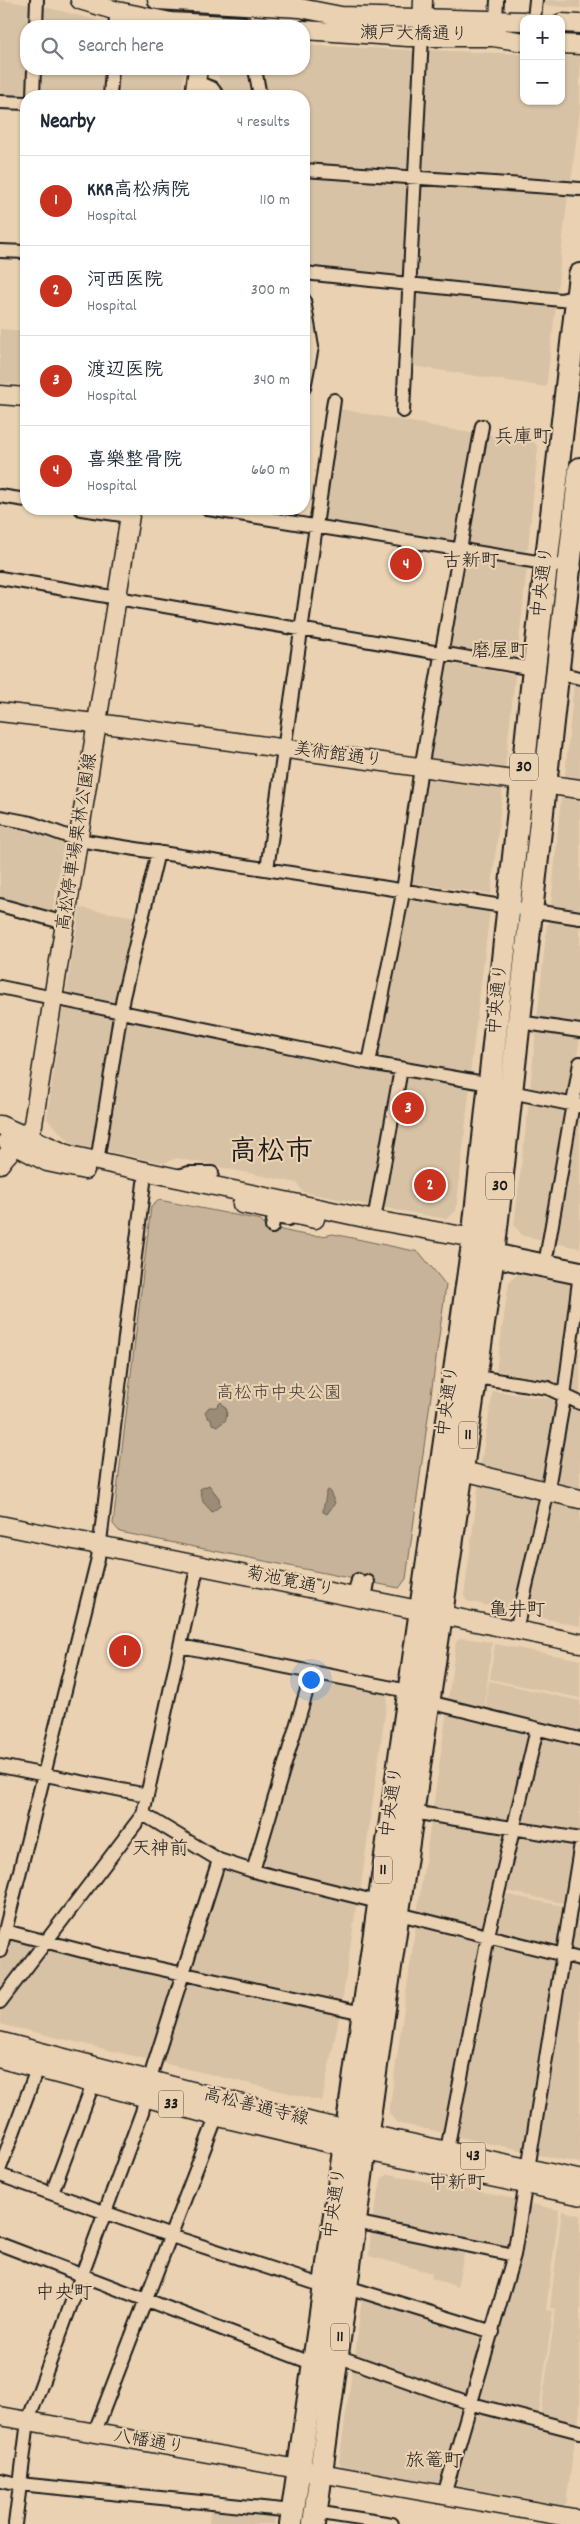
<!DOCTYPE html>
<meta charset="utf-8">
<style>
:root{--surface:#fff;--page:#f2f2f3;--text:#1f2937;--muted:#747a83;--line:#e0e1e3;--accent:#c8321e}
body{margin:0;font-family:Dekko,"Klee One",sans-serif;background:var(--page);color:var(--text)}
.controls{position:absolute;right:15px;top:15px;display:grid;overflow:hidden;border-radius:10px;box-shadow:0 1px 4px #0004}
.controls button{width:45px;height:45px;display:grid;place-items:center;padding:0;border:0;border-bottom:1px solid var(--line);background:var(--surface);color:var(--text);font:25px sans-serif}
.you{position:absolute;left:310px;top:1679px;width:18px;height:18px;margin:-12px;border:4px solid #fff;border-radius:50%;background:#1a73e8;box-shadow:0 0 0 8px #1a73e833}
.badge{display:grid;place-items:center;width:32px;height:32px;border-radius:50%;background:var(--accent);color:#fff;font-size:16px;font-weight:700}
.pin{position:absolute;translate:-50% -50%;border:2px solid #fff;box-shadow:0 1px 5px #0006}
.list{margin:0;padding:0;list-style:none}
h2{display:flex;justify-content:space-between;align-items:center;height:65px;margin:0;padding:0 20px;font-size:21px}
h2 small{font-size:16px;font-weight:400;color:var(--muted)}
.list li{display:grid;grid-template-columns:32px 1fr auto;gap:15px;align-items:center;box-sizing:border-box;height:90px;padding:0 20px;border-top:1px solid var(--line)}
.list b{display:block;font-size:19px;white-space:nowrap}
.list p{margin:0;font-size:16px;white-space:nowrap;color:var(--muted)}
.list em{font-size:16px;font-style:normal;color:var(--muted)}
.icon{flex:none;width:28px;height:28px;fill:none;stroke:currentColor;stroke-width:2;stroke-linecap:round;stroke-linejoin:round}
.map{position:relative;flex:none;width:580px;height:2524px;overflow:hidden}
.search{position:absolute;background:var(--surface);box-shadow:0 1px 4px #0004;left:20px;top:20px;width:290px;height:55px;display:flex;align-items:center;gap:12px;box-sizing:border-box;padding:0 18px;border-radius:20px;color:var(--muted);font-size:19px}
.panel{position:absolute;background:var(--surface);box-shadow:0 1px 4px #0004;left:20px;top:90px;width:290px;height:425px;border-radius:20px}
.map>svg:first-child{display:block}
</style>
<div class="map">
<svg width="580" height="2524" viewBox="0 0 580 2524">
<rect width="100%" height="100%" fill="#e9d1b1"/>
<filter id="ink" filterUnits="userSpaceOnUse"><feTurbulence type="fractalNoise" baseFrequency=".02" numOctaves="2"/><feDisplacementMap in="SourceGraphic" scale="10" xChannelSelector="R" yChannelSelector="G"/><feConvolveMatrix kernelMatrix="1 2 1 2 8 2 1 2 1" color-interpolation-filters="sRGB"/></filter>
<g filter="url(#ink)">
<path fill="#d8c2a5" d="M0,0L32,5L31,26H26V69H30L29,96L26,98L0,96Z
M539,0H580V8L538,5Z
M41,6L108,23V26H40Z
M304,45L411,50L415,55L409,169L406,173L304,167V96H263L257,69H304Z
M427,50L524,54V101H561V56H580V110L571,182L424,174L420,170Z
M39,69H105L103,96H38Z
M119,69H185L181,96H117Z
M217,69H251L257,96H222Z
M304,176L408,182L410,187L406,274L402,278L304,269Z
M425,184L568,193L557,292L419,281L416,276L420,189Z
M417,289L556,303L546,387L413,366Z
M0,329L26,331V385L0,383Z
M340,409L476,434L458,538L453,541L326,521L322,516Z
M484,434L534,442L538,448L528,548L523,553L470,544L466,539Z
M463,556L527,566L517,661L450,649L446,645Z
M446,663L515,675L505,768L430,759L428,756L443,666Z
M574,683L580,684V779L565,777Z
M427,777L503,787L491,894L406,882L423,780Z
M561,797L580,799V910L551,905Z
M0,825L64,841L52,914L0,900Z
M405,900L490,910L470,1074L377,1058L375,1053Z
M80,908L137,917L116,1004L66,994Z
M553,920L580,924V1026L537,1019L547,925Z
M63,1004L116,1013L94,1148L74,1146L47,1119Z
M129,1021L393,1075L369,1205L303,1192L297,1183L177,1158L164,1163L107,1151L127,1023Z
M536,1029L578,1035L580,1038L571,1094L567,1097L530,1090Z
M410,1075L470,1086L456,1211L446,1219L380,1207L404,1079Z
M529,1102L563,1108L567,1112L545,1240L523,1236L514,1225Z
M580,1112V1248L555,1243Z
M518,1274L576,1286L560,1382L496,1371L509,1282Z
M580,1352V1396L571,1391L577,1354Z
M493,1391L552,1399L556,1404L543,1480L540,1483L480,1468Z
M572,1409L580,1411V1492L558,1487L555,1483L568,1412Z
M479,1483L541,1497L516,1612L467,1601L464,1596Z
M556,1500L580,1506V1626L524,1614L542,1536L547,1528L552,1504Z
M461,1638L492,1642L484,1711L448,1700L456,1642Z
M495,1644L580,1660V1698L490,1679Z
M316,1681L388,1692L360,1893L261,1867L260,1862Z
M489,1681L580,1701V1735L485,1711Z
M447,1711L528,1732L532,1737L509,1822L433,1808Z
M540,1735L580,1744V1833L519,1823Z
M431,1822L503,1834L506,1837L486,1926L481,1929L417,1913Z
M516,1836L574,1846L576,1849L567,1904L502,1890Z
M225,1865L357,1901L342,2003L190,1970L220,1869Z
M500,1893L567,1907L561,1946L557,1948L494,1932Z
M576,1901L580,1902V1953L570,1951L569,1948Z
M416,1924L481,1939L445,2133L397,2123L389,2113Z
M0,1931L340,2013L322,2101L0,2024Z
M490,1942L559,1957L526,2151L455,2136Z
M580,1961V2163L535,2154L565,1962Z
M388,2174L520,2200L510,2248L507,2249L372,2221L382,2178Z
M527,2203L559,2210L546,2310L553,2311L538,2417L480,2401L478,2398Z
M562,2211L580,2215V2408L578,2424L574,2426L540,2418L556,2309L550,2308Z
M371,2230L465,2250L457,2287L431,2278L432,2273L369,2256Z
M362,2296L487,2335L470,2395L466,2397L355,2356Z
M353,2366L466,2409L441,2486L342,2467L339,2462Z
M472,2411L572,2435L575,2439L566,2504L561,2507L454,2488L452,2484Z
M211,2507L276,2513L274,2524H209Z"/>
<path fill="#c7b399" stroke="#72685a" d="M555,575L559,576L537,754L536,752Z
M159,1200L261,1220L264,1226C286,1230 312,1240 333,1234L419,1252L446,1285L406,1579L399,1588L120,1532L113,1524L151,1207Z"/>
<path fill="#9b8c78" stroke="#685f53" d="M221,1402L227,1410L226,1420L218,1426L212,1424L211,1419L208,1418L205,1412L209,1407H216Z
M209,1485L219,1498L220,1506L212,1512L203,1502L200,1489Z
M329,1490L335,1503L327,1514L323,1512C323,1505 326,1500 326,1491Z"/>
<g fill="none" stroke-linecap="round" stroke-linejoin="round">
<defs>
<path id="street" d="M534,19L536,0
M496,20L497,0
M36,26L37,0
M115,26L117,11
M255,69L260,96
M196,82L212,88L218,96
M33,96L34,69
M110,96L112,69
M0,102L26,103
M304,170L580,189
M0,251L26,252
M304,273L561,300L577,296
M304,300L312,347L304,388
M403,411L422,36
M0,496L26,500
M81,509L129,516
M208,509L575,568
M0,578L534,669
M557,673L580,678
M0,817L31,823L78,840L580,918
M267,869L334,400
M0,905L65,923
M0,987L364,1062L490,1084
M519,1022L580,1031
M369,1063L402,898L420,774L482,426
M511,1092L580,1106
M97,1162L123,997L158,852
M178,1176L189,1173H212
M374,1220L401,1069
M272,1227L274,1217L288,1219
M547,1253L580,1063
M476,1377L548,1388L580,1403
M354,1597L358,1580
M365,1599L368,1582
M516,1630L546,1499L563,1404L580,1273
M180,1646L408,1691
M429,1702L580,1739
M0,1766L147,1795
M406,1811L580,1839
M143,1814L219,1860L253,1871L378,1902
M253,1871L312,1673
M399,1914L580,1959
M5,1931L106,1957L363,2013
M0,1951L98,1558L144,1183
M0,2002L143,1814L198,1564
M447,2150L489,1931L537,1729
M0,2168L40,2061
M0,2175L171,2236L324,2286
M52,2193L96,2076
M355,2222L514,2255
M0,2244L314,2364
M347,2287L493,2332
M337,2356L472,2404L580,2432
M94,2434L219,2110
M0,2480L19,2484L293,2511
M444,2495L514,2255L580,1849
M315,2512L392,2524
M15,2524L28,2421L142,2112L153,2068L219,1860"/>
<path id="secondary" d="M80,0L117,11L171,22L244,26
M157,0L300,8L341,16L524,21
M561,23L580,24
M422,28L423,0
M304,30L408,37H493L524,42
M561,44L580,45
M194,96L198,69
M0,395L26,397
M0,712L112,725L580,789
M0,1125L69,1155L374,1220L474,1238
M7,1141L47,1162L85,1170
M0,1164C9,1149 26,1141 33,1124L131,509
M242,1204L315,1219
M463,1471L580,1499
M0,1525L580,1643
M0,2416L573,2518L572,2524"/>
<path id="primary" d="M0,2042L314,2123L580,2180
M0,2058L217,2116L344,2146L580,2195"/>
<path id="highway" d="M478,1252L580,1273
M291,2524L472,1251L534,669L580,275
M314,2524L380,2036L493,1255L580,469"/>
</defs>
<use href="#street" stroke="#1c1c1c" stroke-width="16"/>
<use href="#secondary" stroke="#1c1c1c" stroke-width="21"/>
<use href="#primary" stroke="#1c1c1c" stroke-width="22"/>
<use href="#highway" stroke="#1c1c1c" stroke-width="26"/>
<use href="#street" stroke="#e9d1b1" stroke-width="12"/>
<use href="#secondary" stroke="#e9d1b1" stroke-width="18"/>
<use href="#primary" stroke="#e9d1b1" stroke-width="19"/>
<use href="#highway" stroke="#e9d1b1" stroke-width="22"/>
</g>
</g>
<g text-anchor="middle" dominant-baseline="central" stroke-width="4.5" stroke-linejoin="round" paint-order="stroke">
<g fill="#e9d1b1" stroke="#5a5249" stroke-width="1">
<rect x="510" y="753.5" width="28" height="27" rx="4"/>
<rect x="486" y="1172.5" width="28" height="27" rx="4"/>
<rect x="459" y="1421.5" width="18" height="27" rx="4"/>
<rect x="374" y="1856.5" width="18" height="27" rx="4"/>
<rect x="158.5" y="2090.5" width="25" height="27" rx="4"/>
<rect x="460.5" y="2142.5" width="25" height="27" rx="4"/>
<rect x="331" y="2323.5" width="18" height="27" rx="4"/>
</g>
<g font-size="16" font-weight="bold" fill="#1c1c1c">
<text x="524" y="767">30</text>
<text x="500" y="1186">30</text>
<text x="468" y="1435">11</text>
<text x="383" y="1870">11</text>
<text x="171" y="2104">33</text>
<text x="473" y="2156">43</text>
<text x="340" y="2337">11</text>
</g>
<g font-size="18" fill="#1c1c1c" stroke="#e9d1b1">
<text transform="translate(414 35) rotate(1)">瀬戸大橋通り</text>
<text transform="translate(544 582) rotate(-83)">中央通り</text>
<text transform="translate(338 756) rotate(8)">美術館通り</text>
<text transform="translate(78 842) rotate(-81)">高松停車場栗林公園線</text>
<text transform="translate(499 999) rotate(-84)">中央通り</text>
<text transform="translate(449 1401) rotate(-82)">中央通り</text>
<text transform="translate(290 1583) rotate(12)">菊池寛通り</text>
<text transform="translate(393 1802) rotate(-82)">中央通り</text>
<text transform="translate(256 2108) rotate(14)">高松善通寺線</text>
<text transform="translate(336 2203) rotate(-82)">中央通り</text>
<text transform="translate(149 2443) rotate(10)">八幡通り</text>
</g>
<g font-size="18" fill="#47423b" stroke="#e9d1b1">
<text x="279" y="1394">高松市中央公園</text>
</g>
<g font-size="19" fill="#1c1c1c" stroke="#e9d1b1">
<text x="523" y="438">兵庫町</text>
<text x="471" y="562">古新町</text>
<text x="500" y="652">磨屋町</text>
<text x="517" y="1611">亀井町</text>
<text x="160" y="1850">天神前</text>
<text x="457" y="2184">中新町</text>
<text x="64" y="2294">中央町</text>
<text x="434" y="2462">旅篭町</text>
</g>
<g font-size="28" font-weight="bold" fill="#1c1c1c" stroke="#e9d1b1">
<text x="271" y="1154">高松市</text>
</g>
</g>
</svg>
<div class="controls">
<button>+</button>
<button>−</button>
</div>
<div class="you"></div>
<div class="pin badge" style="left:125px;top:1651px">1</div>
<div class="pin badge" style="left:430px;top:1185px">2</div>
<div class="pin badge" style="left:408px;top:1108px">3</div>
<div class="pin badge" style="left:406px;top:564px">4</div>
<div class="search"><svg class="icon" aria-label="search" viewBox="0 0 24 24"><circle cx="10" cy="10" r="6"/><path d="M15 15l6 6"/></svg>Search here</div>
<section class="panel">
<h2>Nearby<small>4 results</small></h2>
<ul class="list">
<li><span class="badge">1</span><div><b>KKR高松病院</b><p>Hospital</p></div><em>110 m</em></li>
<li><span class="badge">2</span><div><b>河西医院</b><p>Hospital</p></div><em>300 m</em></li>
<li><span class="badge">3</span><div><b>渡辺医院</b><p>Hospital</p></div><em>340 m</em></li>
<li><span class="badge">4</span><div><b>喜樂整骨院</b><p>Hospital</p></div><em>660 m</em></li>
</ul>
</section>
</div>
